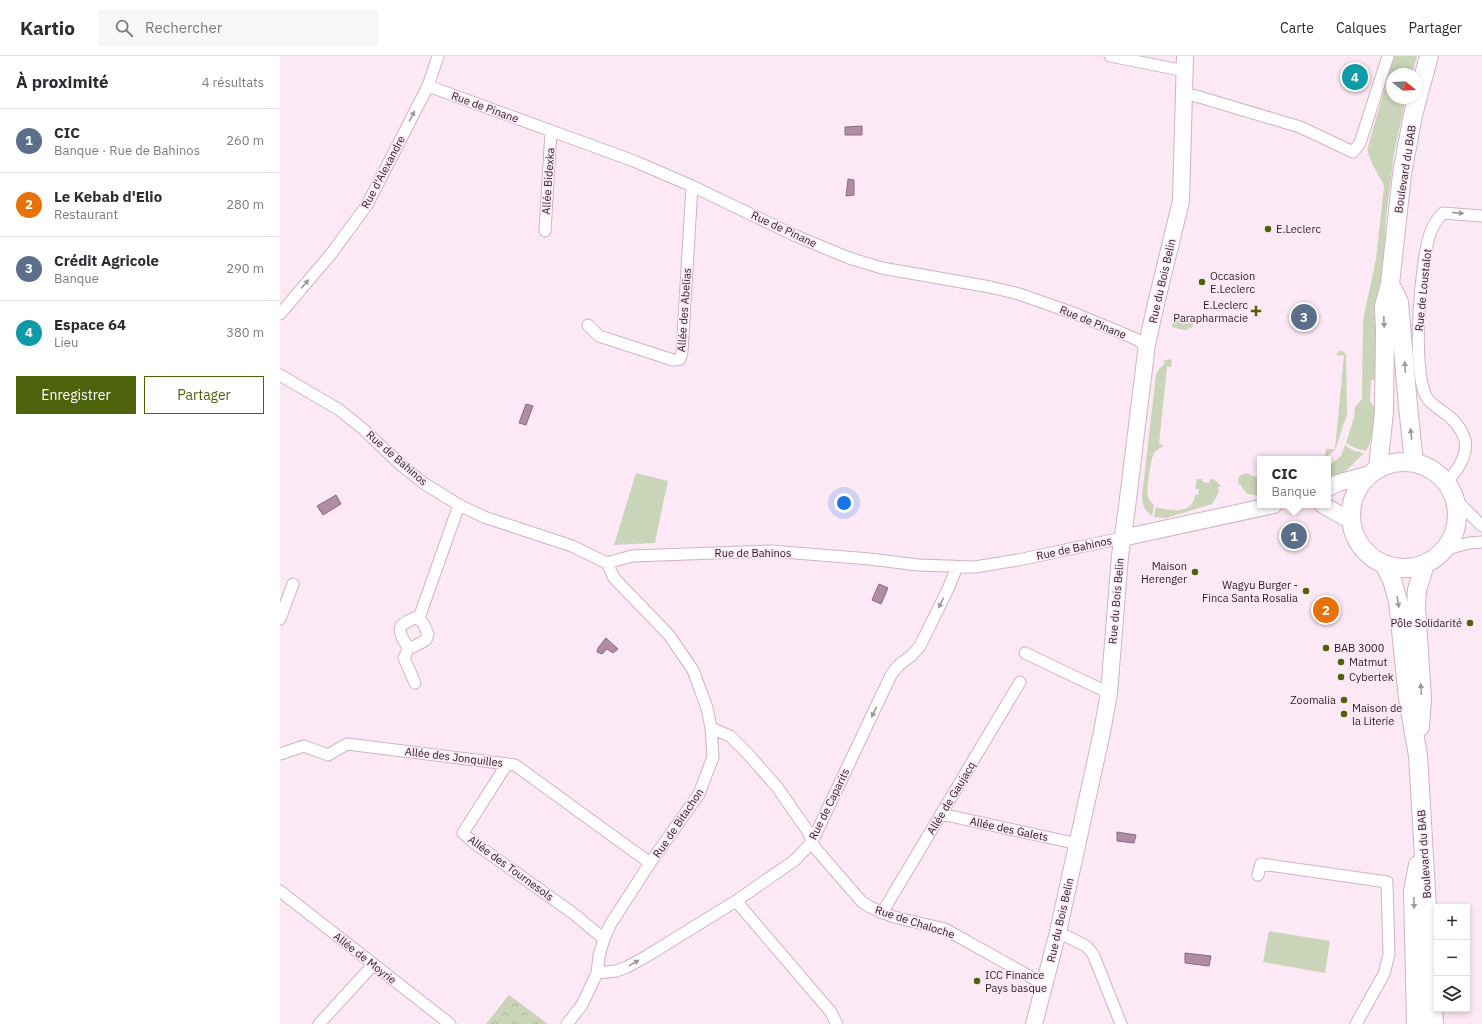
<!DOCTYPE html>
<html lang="fr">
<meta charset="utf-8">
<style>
:root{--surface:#fff;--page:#f7f7f7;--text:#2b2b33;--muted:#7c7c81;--line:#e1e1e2;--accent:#4e620c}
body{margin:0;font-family:"IBM Plex Sans",sans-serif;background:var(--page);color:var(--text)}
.controls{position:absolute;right:12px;bottom:12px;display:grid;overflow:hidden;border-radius:0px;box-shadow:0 2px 6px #0003}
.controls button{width:36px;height:36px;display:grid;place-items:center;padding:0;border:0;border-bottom:1px solid var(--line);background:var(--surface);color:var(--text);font:20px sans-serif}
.compass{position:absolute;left:1106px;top:12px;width:36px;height:36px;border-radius:50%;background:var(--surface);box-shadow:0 2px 6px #0003;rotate:108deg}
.you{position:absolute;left:564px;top:447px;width:14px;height:14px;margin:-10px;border:3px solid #fff;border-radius:50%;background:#1a73e8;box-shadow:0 0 0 6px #1a73e833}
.badge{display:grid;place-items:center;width:26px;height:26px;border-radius:50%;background:var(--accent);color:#fff;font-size:13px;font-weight:700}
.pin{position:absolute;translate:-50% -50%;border:2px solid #fff;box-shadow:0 1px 4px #0006}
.popup{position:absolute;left:977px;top:400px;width:74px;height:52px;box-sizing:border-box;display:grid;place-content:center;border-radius:0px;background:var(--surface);filter:drop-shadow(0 1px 3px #0005);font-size:13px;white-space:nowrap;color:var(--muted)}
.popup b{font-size:15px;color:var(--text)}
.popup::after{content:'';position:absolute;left:50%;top:100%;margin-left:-8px;border:8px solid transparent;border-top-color:var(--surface)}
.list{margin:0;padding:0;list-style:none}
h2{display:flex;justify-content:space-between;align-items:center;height:52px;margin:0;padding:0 16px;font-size:17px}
h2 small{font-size:13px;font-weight:400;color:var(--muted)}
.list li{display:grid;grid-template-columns:26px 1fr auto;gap:12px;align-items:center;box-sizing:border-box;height:64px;padding:0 16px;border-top:1px solid var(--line)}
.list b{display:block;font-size:15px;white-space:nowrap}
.list p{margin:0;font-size:13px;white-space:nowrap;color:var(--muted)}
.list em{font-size:13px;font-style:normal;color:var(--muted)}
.actions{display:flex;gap:8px;padding:12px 16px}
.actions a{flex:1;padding:9px 0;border:1px solid var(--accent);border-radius:0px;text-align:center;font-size:14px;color:var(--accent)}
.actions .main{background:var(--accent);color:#fff}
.icon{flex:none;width:22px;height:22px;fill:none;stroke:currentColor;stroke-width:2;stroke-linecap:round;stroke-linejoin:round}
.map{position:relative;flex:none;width:1202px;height:968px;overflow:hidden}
header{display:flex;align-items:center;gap:24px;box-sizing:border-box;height:56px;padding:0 20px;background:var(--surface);border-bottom:1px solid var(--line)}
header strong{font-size:19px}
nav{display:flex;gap:22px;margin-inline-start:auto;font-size:14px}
.search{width:280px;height:36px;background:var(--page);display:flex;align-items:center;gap:10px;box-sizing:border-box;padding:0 14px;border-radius:0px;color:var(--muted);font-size:15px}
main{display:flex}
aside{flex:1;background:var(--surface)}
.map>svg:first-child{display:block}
</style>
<header>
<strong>Kartio</strong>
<div class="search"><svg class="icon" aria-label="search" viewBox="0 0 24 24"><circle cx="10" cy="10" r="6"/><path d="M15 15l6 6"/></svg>Rechercher</div>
<nav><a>Carte</a><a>Calques</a><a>Partager</a></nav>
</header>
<main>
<aside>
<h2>À proximité<small>4 résultats</small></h2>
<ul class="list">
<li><span class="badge" style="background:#5c6f8a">1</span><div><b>CIC</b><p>Banque · Rue de Bahinos</p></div><em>260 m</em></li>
<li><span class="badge" style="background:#e8710a">2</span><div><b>Le Kebab d'Elio</b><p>Restaurant</p></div><em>280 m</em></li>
<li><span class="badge" style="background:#5c6f8a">3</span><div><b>Crédit Agricole</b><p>Banque</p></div><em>290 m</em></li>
<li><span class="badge" style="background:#0f9aa8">4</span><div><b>Espace 64</b><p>Lieu</p></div><em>380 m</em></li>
</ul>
<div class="actions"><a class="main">Enregistrer</a><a>Partager</a></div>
</aside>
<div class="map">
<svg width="1202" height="968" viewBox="0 0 1202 968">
<defs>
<pattern id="park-crowns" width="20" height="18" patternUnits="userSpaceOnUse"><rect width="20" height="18" fill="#cad4b8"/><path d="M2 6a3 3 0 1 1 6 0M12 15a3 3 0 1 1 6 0" fill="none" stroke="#aeb69e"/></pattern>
</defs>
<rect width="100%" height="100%" fill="#fce9f5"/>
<path fill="#cad4b8" d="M1114,0H1137L1132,18H1112V42H1126L1114,98L1106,161L1097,324H1091L1090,345L1094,350V370L1090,387L1086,395L1075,392L1066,387L1074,362L1075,351L1082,343L1083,264L1096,203L1104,130C1100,119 1086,102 1088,91Z
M893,263L913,265V270C907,277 900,273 892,271Z
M1059,295H1062L1066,298L1067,358L1056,392L1054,395L1045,402L1046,393H1055L1064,300L1056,299Z
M890,303L892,305L891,311H887L879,388L884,389C881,392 876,394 874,397C871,402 866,435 868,441C869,444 872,447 874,449L872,460C865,455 862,449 862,440L876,319L879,313L885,307L883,305Z
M1065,389L1074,395L1084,397L1065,416L1048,425V410L1061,400Z
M356,417L388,425L381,457L375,487L334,489Z
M966,417L980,423V439C970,440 965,438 961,429H959L958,422L961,419Z
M917,423H922L923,426L929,427L930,423C935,423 938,426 941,431H938L939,436L932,448L886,462L874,461L876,451C890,455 913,459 915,439H918L919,433H915Z
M989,875L1050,885L1045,917L983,906Z"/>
<path fill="url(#park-crowns)" d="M229,939L268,968H206Z"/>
<path fill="#b08da5" stroke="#876b7e" d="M582,70V79H565V71Z
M568,123L574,124V139L566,140Z
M246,348L253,350L246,369L239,367Z
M56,439L61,448L43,459L37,450Z
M599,528L608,532L601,548L592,544Z
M326,582L338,593L333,597L327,593L322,598L317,596L318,592Z
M837,776L856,779L854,787L837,785Z
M905,897L931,900L929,910L905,907Z"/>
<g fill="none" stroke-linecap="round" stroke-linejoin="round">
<defs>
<path id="street" d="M830,0L905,15
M148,30L354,105L412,130L516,180L569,202L602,212L710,231L739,238L796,258L837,275L858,284L867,292
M904,38L916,40L1020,71L1073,96L1080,87L1108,0
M265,175L271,75
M0,258L51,198L87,149L148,30L158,0
M308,269L319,280L393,304L400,303L402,296L412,130
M0,319L58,353L82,372L122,410L145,428L179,449L204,461L292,490L327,507L352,500L491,495L590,503L638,509L695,511L738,504L842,482
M1166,427C1176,416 1188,401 1185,384C1182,373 1173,362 1163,356C1158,352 1151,348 1147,342C1131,315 1140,204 1151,175C1154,168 1158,162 1163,157L1202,160
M1174,442L1202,470
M1163,494L1189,487L1202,486
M134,562C143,563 145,571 148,578L146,584L133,591H129C124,587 117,574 122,569C125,566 131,564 134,562Z
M139,562L179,449
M0,563L13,528
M129,591L124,602L135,627
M745,597L829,637
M431,672L450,680L468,698L497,731L529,777L532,786L536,793L582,846L590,851L614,861L665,873L765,929
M0,698L24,690L48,699L67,688L235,709L370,807
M227,708L183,777L193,786L294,858L324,883
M661,758L798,788
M978,819L981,808L1107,826L1109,898L1104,918L1076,968
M0,835L170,968
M456,845L550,955L557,968
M602,857L740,626
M778,876L806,890L813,898L841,968
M317,917L336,915L347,911L367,900L456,845L515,804L532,786L611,619L619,609L631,600L640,590L668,533L677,511
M39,968L93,909
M287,968L302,949L317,917L319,900L324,883L330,869L370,807L419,738L433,701L431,672L427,652L413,614L389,579L334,522L327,507"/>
<path id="secondary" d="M1048,432L1058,427L1090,418
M1043,449L1071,465
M842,482L994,449
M754,968L778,876L822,676L829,637L840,500L847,451L867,288L875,252L901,145L905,0"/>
<path id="primary" d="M1110,228L1119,246L1128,350L1134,407
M1071 459a53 53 0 1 1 106 0a53 53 0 1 1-106 0Z
M1098,412L1104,356L1105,275L1104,250L1110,228L1122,118L1133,59L1149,0
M1105,510L1112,524L1118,545L1128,642L1138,700L1154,968
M1140,671L1142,642L1136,551L1137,534L1145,508
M1136,968L1133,834L1138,809"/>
</defs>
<use href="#street" stroke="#d0b3c6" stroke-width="13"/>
<use href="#secondary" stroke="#d0b3c6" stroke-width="18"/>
<use href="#primary" stroke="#d0b3c6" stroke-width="20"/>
<use href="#street" stroke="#fff" stroke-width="11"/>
<use href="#secondary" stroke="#fff" stroke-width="16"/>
<use href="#primary" stroke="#fff" stroke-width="18"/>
</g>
<defs><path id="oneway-solid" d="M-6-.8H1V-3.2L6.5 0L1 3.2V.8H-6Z"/></defs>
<g fill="#9e999c">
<use href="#oneway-solid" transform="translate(132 60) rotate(-62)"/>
<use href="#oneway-solid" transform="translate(1178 157) rotate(5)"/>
<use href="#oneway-solid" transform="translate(25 228) rotate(-49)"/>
<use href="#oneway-solid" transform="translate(1104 266) rotate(88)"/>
<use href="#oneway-solid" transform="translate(1125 311) rotate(-94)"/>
<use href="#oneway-solid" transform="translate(1131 378) rotate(-97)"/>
<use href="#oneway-solid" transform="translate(1118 546) rotate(81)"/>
<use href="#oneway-solid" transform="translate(661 547) rotate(116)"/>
<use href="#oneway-solid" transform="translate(1141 633) rotate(-94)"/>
<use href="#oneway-solid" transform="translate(594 656) rotate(115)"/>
<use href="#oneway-solid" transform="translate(1134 847) rotate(89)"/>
<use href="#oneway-solid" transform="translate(354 907) rotate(-29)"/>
</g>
<g fill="#4e620c" stroke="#fce9f5" stroke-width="1.5">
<circle cx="988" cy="173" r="4"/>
<circle cx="922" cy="226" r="4"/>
<path d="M974 249h4v4h4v4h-4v4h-4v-4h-4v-4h4z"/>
<circle cx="915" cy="516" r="4"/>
<circle cx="1026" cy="535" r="4"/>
<circle cx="1190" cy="567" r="4"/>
<circle cx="1046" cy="592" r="4"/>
<circle cx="1061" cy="606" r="4"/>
<circle cx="1061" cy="621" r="4"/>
<circle cx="1064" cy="644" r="4"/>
<circle cx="1064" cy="658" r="4"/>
<circle cx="697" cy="925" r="4"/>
</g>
<g text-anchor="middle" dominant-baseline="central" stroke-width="3" stroke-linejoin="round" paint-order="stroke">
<g font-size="11" fill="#281d24" stroke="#fce9f5">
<text transform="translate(205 51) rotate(20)">Rue de Pinane</text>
<text transform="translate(1125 113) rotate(-81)">Boulevard du BAB</text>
<text transform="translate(103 116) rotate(-62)">Rue d'Alexandre</text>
<text transform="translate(268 125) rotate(-86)">Allée Bidexka</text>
<text transform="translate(504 173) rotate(25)">Rue de Pinane</text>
<text transform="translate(882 225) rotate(-77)">Rue du Bois Belin</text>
<text transform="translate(1143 234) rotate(-84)">Rue de Loustalot</text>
<text transform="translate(404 254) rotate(-86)">Allée des Abelias</text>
<text transform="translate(813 266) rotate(22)">Rue de Pinane</text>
<text transform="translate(117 402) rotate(41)">Rue de Bahinos</text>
<text transform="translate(794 492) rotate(-12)">Rue de Bahinos</text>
<text x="473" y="497">Rue de Bahinos</text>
<text transform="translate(836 545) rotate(-85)">Rue du Bois Belin</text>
<text transform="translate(174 701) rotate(7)">Allée des Jonquilles</text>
<text transform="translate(671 742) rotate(-59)">Allée de Gaujacq</text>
<text transform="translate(549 748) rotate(-64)">Rue de Caparits</text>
<text transform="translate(398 767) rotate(-56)">Rue de Bitachon</text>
<text transform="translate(729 773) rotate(12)">Allée des Galets</text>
<text transform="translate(1144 798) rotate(-94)">Boulevard du BAB</text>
<text transform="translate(231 812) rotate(36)">Allée des Tournesols</text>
<text transform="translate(780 864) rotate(-77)">Rue du Bois Belin</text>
<text transform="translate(635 866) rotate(18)">Rue de Chaloche</text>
<text transform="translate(85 902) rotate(38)">Allée de Moyrie</text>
</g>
<g font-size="11" fill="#281d24" stroke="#fce9f5" text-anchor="start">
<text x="996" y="173">E.Leclerc</text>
<text x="930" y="220">Occasion<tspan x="930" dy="13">E.Leclerc</tspan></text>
<text x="968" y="249" text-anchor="end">E.Leclerc<tspan x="968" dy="13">Parapharmacie</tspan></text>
<text x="907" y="510" text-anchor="end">Maison<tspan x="907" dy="13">Herenger</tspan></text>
<text x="1018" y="529" text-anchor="end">Wagyu Burger -<tspan x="1018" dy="13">Finca Santa Rosalia</tspan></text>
<text x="1182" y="567" text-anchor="end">Pôle Solidarité</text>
<text x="1054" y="592">BAB 3000</text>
<text x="1069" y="606">Matmut</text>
<text x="1069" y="621">Cybertek</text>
<text x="1056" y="644" text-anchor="end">Zoomalia</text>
<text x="1072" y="652">Maison de<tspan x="1072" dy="13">la Literie</tspan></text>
<text x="705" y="919">ICC Finance<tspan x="705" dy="13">Pays basque</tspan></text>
</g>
</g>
</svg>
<div class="controls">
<button>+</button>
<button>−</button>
<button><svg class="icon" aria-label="layers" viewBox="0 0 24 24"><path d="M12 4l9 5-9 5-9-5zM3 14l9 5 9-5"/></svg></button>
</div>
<svg class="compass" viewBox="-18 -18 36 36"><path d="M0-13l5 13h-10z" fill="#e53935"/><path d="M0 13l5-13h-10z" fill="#7c7c81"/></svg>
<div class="you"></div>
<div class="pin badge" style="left:1014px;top:480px;background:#5c6f8a">1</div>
<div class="popup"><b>CIC</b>Banque</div>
<div class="pin badge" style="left:1046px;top:554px;background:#e8710a">2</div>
<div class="pin badge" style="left:1024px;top:261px;background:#5c6f8a">3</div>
<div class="pin badge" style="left:1075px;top:21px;background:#0f9aa8">4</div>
</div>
</main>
